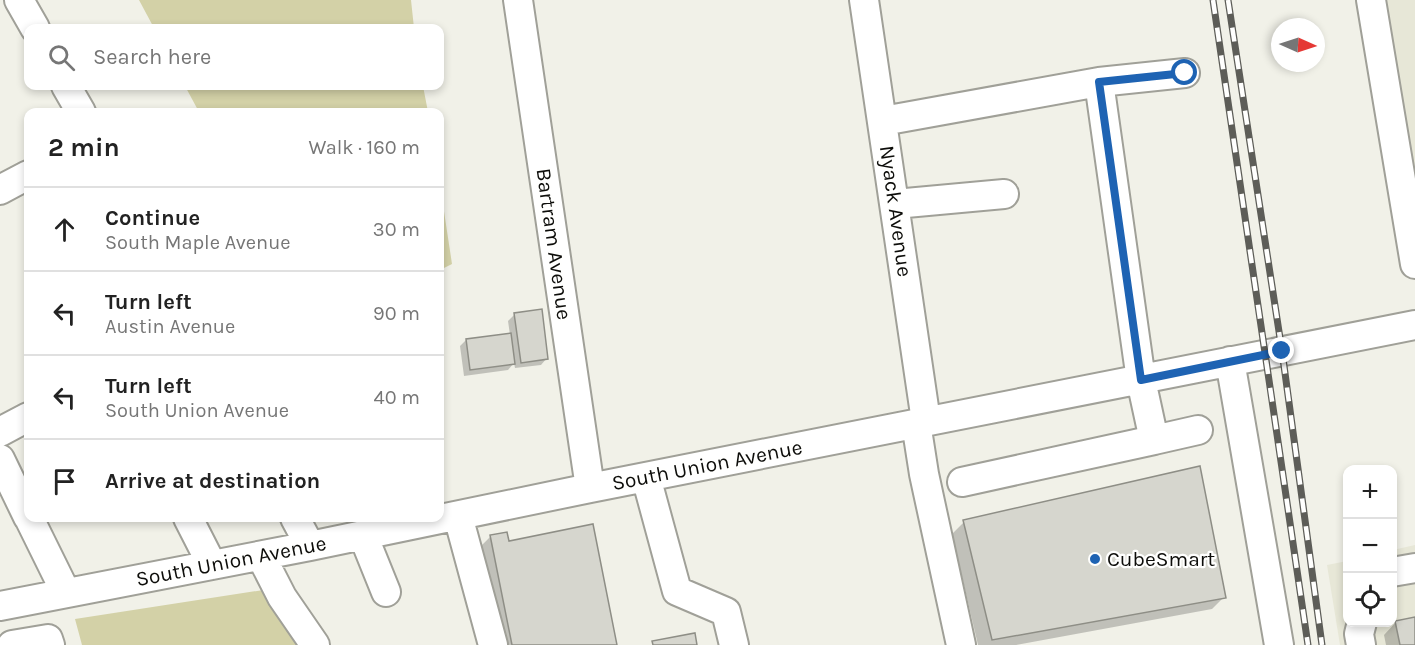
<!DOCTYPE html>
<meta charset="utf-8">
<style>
:root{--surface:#fff;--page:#f2f2f2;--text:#222;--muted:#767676;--line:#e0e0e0}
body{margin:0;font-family:Karla,sans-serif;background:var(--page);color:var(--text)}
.controls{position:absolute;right:18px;bottom:18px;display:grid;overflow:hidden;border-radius:12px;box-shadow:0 3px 9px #0003}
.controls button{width:54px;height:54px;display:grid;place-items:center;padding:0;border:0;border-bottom:2px solid var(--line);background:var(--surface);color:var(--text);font:30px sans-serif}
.compass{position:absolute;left:1271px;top:18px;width:54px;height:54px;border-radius:50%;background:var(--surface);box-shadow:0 3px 9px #0003;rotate:93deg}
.stop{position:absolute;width:18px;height:18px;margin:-14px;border:4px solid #1e63b3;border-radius:50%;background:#fff}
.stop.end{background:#1e63b3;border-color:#fff;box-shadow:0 2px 6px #0008}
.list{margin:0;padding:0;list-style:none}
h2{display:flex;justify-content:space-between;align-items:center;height:78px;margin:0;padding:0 24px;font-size:26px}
h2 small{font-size:20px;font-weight:400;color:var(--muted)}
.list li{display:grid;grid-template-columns:39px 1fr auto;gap:18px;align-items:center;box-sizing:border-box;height:84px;padding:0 24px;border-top:2px solid var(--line)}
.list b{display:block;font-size:22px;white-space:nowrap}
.list p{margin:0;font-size:20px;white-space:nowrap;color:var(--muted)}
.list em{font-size:20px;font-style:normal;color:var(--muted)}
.icon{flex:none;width:33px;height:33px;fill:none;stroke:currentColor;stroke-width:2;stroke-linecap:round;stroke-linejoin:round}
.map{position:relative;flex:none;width:1415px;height:645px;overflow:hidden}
.search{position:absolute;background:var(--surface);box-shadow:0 3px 9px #0003;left:24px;top:24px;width:420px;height:66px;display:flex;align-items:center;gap:15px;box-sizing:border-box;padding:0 21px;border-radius:12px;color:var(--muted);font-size:22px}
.panel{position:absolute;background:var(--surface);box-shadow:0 3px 9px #0003;left:24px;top:108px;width:420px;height:414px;border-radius:12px}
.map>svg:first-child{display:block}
</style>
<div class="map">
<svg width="1415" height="645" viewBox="0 0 1415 645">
<rect width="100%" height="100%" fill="#f1f1e8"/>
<path fill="#e7e7d7" d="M1381,0H1415V208Z
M1415,545V645H1340L1327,565L1347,561L1348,622H1392L1393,550Z"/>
<path fill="#d3d1a7" d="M139,0H411L414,28H154Z
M185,86H423L428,112H199Z
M440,185L452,264L440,270Z
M276,588L305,645H82L75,619Z"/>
<path fill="#0003" d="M514,315L547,358L541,365L515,368L514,363L508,370L464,376L460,346L466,340L510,335L508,321Z
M964,522L1224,597L1212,609L1016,645H978L952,534Z
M491,536L507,542L615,645H498L479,548Z
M1415,619V645H1386L1384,635L1396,622Z"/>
<path fill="#d6d6ce" stroke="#8e8e86" stroke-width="1.5" d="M542,309L548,359L521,363L514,313Z
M511,333L515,364L470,370L466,339Z
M1200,466L1226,598L992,640L963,520Z
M593,524L617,645H512L490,535L507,532L509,541Z
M1415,617V645H1400L1395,621Z
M695,633L697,645H653L652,641Z"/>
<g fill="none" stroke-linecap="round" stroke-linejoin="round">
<defs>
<path id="minor" d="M19,0L35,28
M518,0L590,488
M864,0L926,421
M1371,0L1415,264
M66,86L81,112
M883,121L1099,82L1185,73
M0,190L28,175
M895,204L1004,194
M1230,361L1279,645
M916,423L924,474L961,645
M0,432L28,417
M1154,440L1198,430
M0,459L28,517
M646,477L677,591L726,612L734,645
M962,482L1154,440L1141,380L1099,82
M458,516L493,645
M29,518L66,593
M188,518L212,565
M295,518L310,546
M363,535L386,592
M261,556L282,597L315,645
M1392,572L1415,568
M0,606L310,546L590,488L1415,325
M12,645L48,639L50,645
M1361,645L1359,634L1362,622"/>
</defs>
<use href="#minor" stroke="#a0a098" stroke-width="32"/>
<use href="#minor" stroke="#fff" stroke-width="28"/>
<defs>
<path id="rail" d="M1213,0L1308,645
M1228,0L1282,351L1322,645"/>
</defs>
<use href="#rail" stroke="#5d5d58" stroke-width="7"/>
<use href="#rail" stroke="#fffffe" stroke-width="4.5" stroke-dasharray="14" stroke-linecap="butt"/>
</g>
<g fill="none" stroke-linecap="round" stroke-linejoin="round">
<path stroke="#1e63b3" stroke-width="8" d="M1185,73L1099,82L1141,380L1282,351"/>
</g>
<circle fill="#1e63b3" stroke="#fffffe" stroke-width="2" cx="1095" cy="559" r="6"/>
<g text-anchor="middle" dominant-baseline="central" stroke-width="4.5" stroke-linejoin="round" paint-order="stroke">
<g font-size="21" fill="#0d0d0a" stroke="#fffffe">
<text transform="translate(896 211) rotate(82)">Nyack Avenue</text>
<text transform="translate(554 244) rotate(82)">Bartram Avenue</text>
<text transform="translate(707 465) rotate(-11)">South Union Avenue</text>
<text transform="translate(231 561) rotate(-11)">South Union Avenue</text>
</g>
<g font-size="21" fill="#0d0d0a" stroke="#fffffe" text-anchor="start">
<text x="1107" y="559">CubeSmart</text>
</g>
</g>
</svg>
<div class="controls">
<button>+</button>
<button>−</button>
<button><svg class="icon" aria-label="locate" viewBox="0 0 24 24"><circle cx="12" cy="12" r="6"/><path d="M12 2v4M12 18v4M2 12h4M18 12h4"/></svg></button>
</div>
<svg class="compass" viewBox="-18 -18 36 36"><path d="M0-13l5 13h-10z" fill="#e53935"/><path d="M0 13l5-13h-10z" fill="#767676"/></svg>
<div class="stop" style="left:1185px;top:73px"></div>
<div class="stop end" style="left:1282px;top:351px"></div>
<div class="search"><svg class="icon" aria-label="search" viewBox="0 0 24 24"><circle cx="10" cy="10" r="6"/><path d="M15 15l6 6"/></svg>Search here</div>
<section class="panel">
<h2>2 min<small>Walk · 160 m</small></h2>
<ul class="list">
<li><svg class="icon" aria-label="ahead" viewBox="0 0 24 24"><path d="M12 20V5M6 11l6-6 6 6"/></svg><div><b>Continue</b><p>South Maple Avenue</p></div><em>30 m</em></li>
<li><svg class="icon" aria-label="left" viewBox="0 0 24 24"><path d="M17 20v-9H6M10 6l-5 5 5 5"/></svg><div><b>Turn left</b><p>Austin Avenue</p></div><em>90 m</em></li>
<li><svg class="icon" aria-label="left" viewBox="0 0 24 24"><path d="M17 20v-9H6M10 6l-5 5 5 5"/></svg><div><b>Turn left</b><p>South Union Avenue</p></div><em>40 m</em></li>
<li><svg class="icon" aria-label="arrive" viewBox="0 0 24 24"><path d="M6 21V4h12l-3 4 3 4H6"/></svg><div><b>Arrive at destination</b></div></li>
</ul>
</section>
</div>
